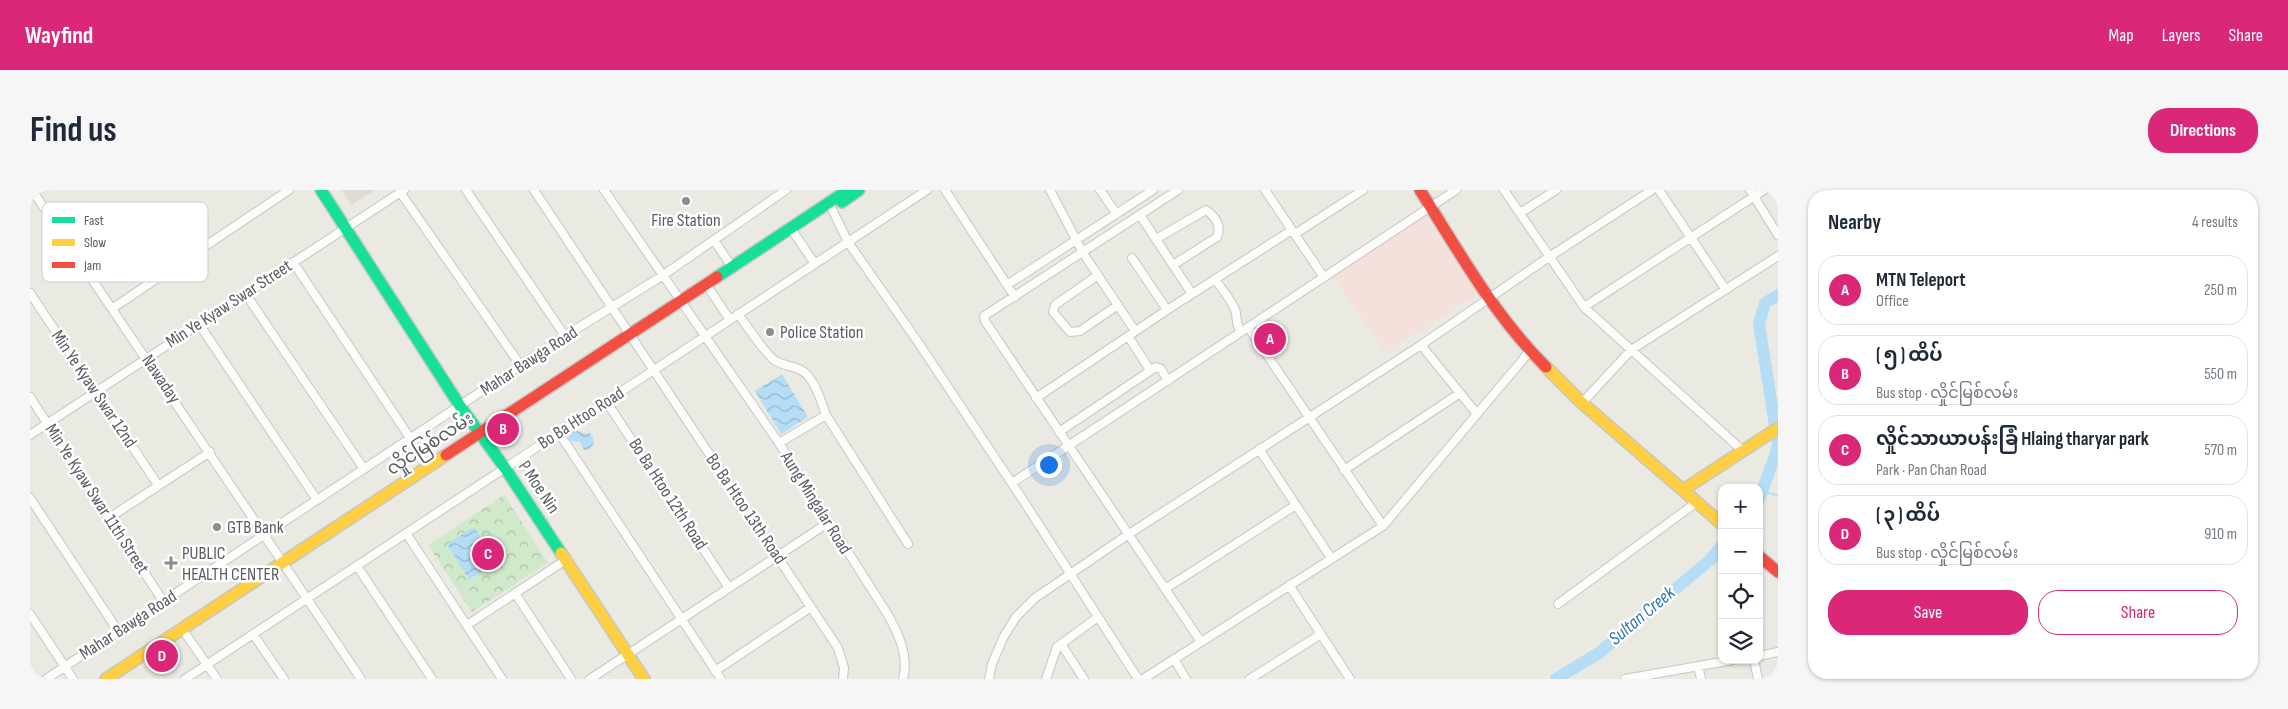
<!DOCTYPE html>
<meta charset="utf-8">
<style>
:root{--surface:#fff;--page:#f6f6f7;--text:#1f2937;--muted:#747a83;--line:#e0e1e3;--accent:#db2777}
body{margin:0;font-family:"Sofia Sans Condensed","Noto Sans Myanmar",sans-serif;background:var(--page);color:var(--text)}
.controls{position:absolute;right:15px;bottom:15px;display:grid;overflow:hidden;border-radius:10px;box-shadow:0 1px 4px #0004}
.controls button{width:45px;height:45px;display:grid;place-items:center;padding:0;border:0;border-bottom:1px solid var(--line);background:var(--surface);color:var(--text);font:25px sans-serif}
.you{position:absolute;left:1018px;top:274px;width:18px;height:18px;margin:-12px;border:4px solid #fff;border-radius:50%;background:#1a73e8;box-shadow:0 0 0 8px #1a73e833}
.badge{display:grid;place-items:center;width:32px;height:32px;border-radius:50%;background:var(--accent);color:#fff;font-size:16px;font-weight:700}
.pin{position:absolute;translate:-50% -50%;border:2px solid #fff;box-shadow:0 1px 5px #0006}
.list{margin:0;padding:0;list-style:none}
h2{display:flex;justify-content:space-between;align-items:center;height:65px;margin:0;padding:0 20px;font-size:21px}
h2 small{font-size:16px;font-weight:400;color:var(--muted)}
.list li{display:grid;grid-template-columns:32px 1fr auto;gap:15px;align-items:center;box-sizing:border-box;height:70px;margin:0 10px 10px;padding:0 10px;border:1px solid var(--line);border-radius:20px}
.list b{display:block;font-size:19px;white-space:nowrap}
.list p{margin:0;font-size:16px;white-space:nowrap;color:var(--muted)}
.list em{font-size:16px;font-style:normal;color:var(--muted)}
.actions{display:flex;gap:10px;padding:15px 20px}
.actions a{flex:1;padding:11px 0;border:1px solid var(--accent);border-radius:20px;text-align:center;font-size:18px;color:var(--accent)}
.actions .main{background:var(--accent);color:#fff}
.icon{flex:none;width:28px;height:28px;fill:none;stroke:currentColor;stroke-width:2;stroke-linecap:round;stroke-linejoin:round}
.map{position:relative;flex:none;width:1748px;height:489px;overflow:hidden;border-radius:20px}
header{display:flex;align-items:center;gap:30px;box-sizing:border-box;height:70px;padding:0 25px;background:var(--accent);color:#fff}
header strong{font-size:24px}
nav{display:flex;gap:28px;margin-inline-start:auto;font-size:18px}
.intro{display:flex;align-items:center;justify-content:space-between;box-sizing:border-box;height:120px;padding:0 30px}
h1{margin:0;font-size:35px}
.button{padding:12px 22px;border-radius:20px;background:var(--accent);color:#fff;font-size:18px;font-weight:700}
main{display:flex;gap:30px;padding:0 30px}
aside{flex:1;background:var(--surface);border-radius:20px;box-shadow:0 1px 4px #0004}
.map>svg:first-child{display:block}
</style>
<header>
<strong>Wayfind</strong>
<nav><a>Map</a><a>Layers</a><a>Share</a></nav>
</header>
<div class="intro"><h1>Find us</h1><a class="button">Directions</a></div>
<main>
<div class="map">
<svg width="1748" height="489" viewBox="0 0 1748 489">
<defs>
<pattern id="park-crowns" width="20" height="18" patternUnits="userSpaceOnUse" patternTransform="scale(1.25)"><rect width="20" height="18" fill="#d0e9cb"/><path d="M2 6a3 3 0 1 1 6 0M12 15a3 3 0 1 1 6 0" fill="none" stroke="#acc0a8"/></pattern>
<pattern id="water-waves" width="16" height="10" patternUnits="userSpaceOnUse" patternTransform="scale(1.25)"><rect width="16" height="10" fill="#b5def6"/><path d="M0 5q4-4 8 0t8 0" fill="none" stroke="#96b7cb"/></pattern>
</defs>
<rect width="100%" height="100%" fill="#eae9e2"/>
<path fill="#dddbd2" d="M312,0H345L321,15Z"/>
<path fill="#f5e1dc" d="M1396,26L1448,104L1355,163L1303,86Z"/>
<path fill="url(#park-crowns)" d="M474,305L518,373L442,422L398,355Z"/>
<path fill="url(#water-waves)" d="M752,184L778,227L751,244L725,201Z
M543,239L553,243H560C565,249 565,253 560,259L554,260L550,252L540,251L537,242Z
M444,337L467,372L439,390L417,354Z"/>
<g fill="none" stroke-linecap="round" stroke-linejoin="round">
<path stroke="#b5def6" stroke-width="2" d="M1732,302L1748,305"/>
<path stroke="#b5def6" stroke-width="12" d="M1748,105L1735,113L1729,134L1748,254
M1729,310L1748,257
M1526,489L1569,463L1681,369L1692,355"/>
<defs>
<path id="street" d="M2,0L331,489
M436,0L535,146
M504,0L808,458L814,478L813,489
M574,0L749,253L858,425C869,445 879,466 873,489
M915,0L985,107
M1020,0L1053,63L1105,141
M1070,0L1086,23
M1148,0L954,126L955,131L1171,452
M1235,0L1293,86
M1474,0L1554,117L1713,261
M1629,0L1696,100
M1720,0L1748,45
M370,2L491,176
M799,13L818,52L888,152L991,307L1108,489
M1490,23L1526,0
M1110,25L1162,104
M764,43L785,74
M1265,44L1333,0
M1126,49L1176,20C1185,26 1192,36 1187,47L1143,75
M684,50L702,77
M1102,68L1137,120
M263,72L380,248
M1068,85L1025,115L1023,122L1040,142L1050,141L1088,115
M1185,89C1191,99 1204,112 1206,123C1207,131 1206,135 1211,142
M676,94L700,130
M977,95L1123,0
M0,103L128,295
M215,103L334,279
M1554,117L1734,0
M83,118L259,0
M708,124C717,136 734,162 744,170C752,175 761,176 769,179C784,185 791,211 796,225
M169,134L287,310
M1218,137L1353,336
M1098,146L1120,180
M1391,155L1447,224
M0,207L133,411
M1006,208L1137,120L1262,40
M576,211L699,398
M1552,213L1601,160L1748,66
M1029,242L1126,177L1131,179L1138,191
M529,243L691,489
M0,245L374,0
M749,253L796,225L878,354
M1229,259L1301,368
M1314,280L1430,203
M982,293L1426,0
M0,308L88,441
M79,328L180,262
M376,343L472,489
M327,376L402,489
M1259,395L1320,489
M1135,399L1266,315
M485,403L541,489
M1528,414L1667,312
M0,424L43,489
M437,435L537,369
M223,444L254,489
M157,446L187,489
M1031,454L1054,489
M1729,466L1748,462
M1144,469L1156,489
M1724,470L1728,489
M1668,476L1671,489
M685,481L781,417
M16,489L535,146L632,86L756,0
M155,489L897,0
M560,489L798,333
M959,489L962,474L973,448L986,427L1005,408L1099,344L1391,155L1519,67L1622,0
M1016,489L1027,457L1068,427
M1113,489L1353,336L1500,161
M1220,489L1291,444
M1595,489L1703,470"/>
<path id="fast" d="M291,0L430,216L475,278L531,363
M812,12L829,0
M687,87L818,0"/>
<path id="slow" d="M1516,177L1552,213L1692,334
M1653,300L1748,238
M531,363L614,489
M76,489L416,265"/>
<path id="jam" d="M1390,0C1429,62 1464,125 1516,177
M416,265L687,87
M1729,366L1748,382"/>
</defs>
<use href="#street" stroke="#c6c7c5" stroke-width="10"/>
<use href="#fast" stroke="#c5c7c5" stroke-width="14"/>
<use href="#slow" stroke="#c5c7c5" stroke-width="14"/>
<use href="#jam" stroke="#c5c7c5" stroke-width="14"/>
<use href="#street" stroke="#fcfcfb" stroke-width="8"/>
<use href="#fast" stroke="#16e098" stroke-width="11"/>
<use href="#slow" stroke="#ffcf43" stroke-width="11"/>
<use href="#jam" stroke="#f24e42" stroke-width="11"/>
</g>
<g fill="#8b8e8f" stroke="#fff" stroke-width="2">
<circle cx="656" cy="11" r="5"/>
<circle cx="740" cy="142" r="5"/>
<circle cx="187" cy="337" r="5"/>
<path d="M138.5 365.5h5v5h5v5h-5v5h-5v-5h-5v-5h5z"/>
</g>
<g text-anchor="middle" dominant-baseline="central" stroke-width="5" stroke-linejoin="round" paint-order="stroke">
<g font-size="18" fill="#585d63" stroke="#fff" text-anchor="start">
<text x="656" y="30" text-anchor="middle">Fire Station</text>
<text x="750" y="142">Police Station</text>
<text x="197" y="337">GTB Bank</text>
<text x="152" y="363">PUBLIC<tspan x="152" dy="21">HEALTH CENTER</tspan></text>
</g>
<g font-size="18" fill="#585d63" stroke="#fff">
<text transform="translate(199 114) rotate(-33)">Min Ye Kyaw Swar Street</text>
<text transform="translate(499 171) rotate(-33)">Mahar Bawga Road</text>
<text transform="translate(131 189) rotate(56)">Nawaday</text>
<text transform="translate(64 199) rotate(56)">Min Ye Kyaw Swar 12nd</text>
<text transform="translate(551 228) rotate(-33)">Bo Ba Htoo Road</text>
<text transform="translate(400 254) rotate(-33)">လှိုင်မြစ်လမ်း</text>
<text transform="translate(509 297) rotate(56)">P Moe Nin</text>
<text transform="translate(638 304) rotate(57)">Bo Ba Htoo 12th Road</text>
<text transform="translate(67 309) rotate(57)">Min Ye Kyaw Swar 11th Street</text>
<text transform="translate(786 313) rotate(58)">Aung Mingalar Road</text>
<text transform="translate(716 319) rotate(56)">Bo Ba Htoo 13th Road</text>
<text transform="translate(98 435) rotate(-33)">Mahar Bawga Road</text>
</g>
<g font-size="19" font-style="italic" fill="#2f75b2" stroke="#fff">
<text transform="translate(1612 426) rotate(-40)">Sultan Creek</text>
</g>
</g>
<rect x="12" y="12" width="166" height="80" rx="8" fill="#fff" stroke="#cdced0" stroke-width="1"/>
<rect x="22" y="27" width="23" height="6" fill="#16e098"/>
<rect x="22" y="49" width="23" height="7" fill="#ffcf43"/>
<rect x="22" y="72" width="23" height="6" fill="#f24e42"/>
<g font-size="14" fill="#585d63">
<text x="54" y="35">Fast</text>
<text x="54" y="57">Slow</text>
<text x="54" y="80">Jam</text>
</g>
</svg>
<div class="controls">
<button>+</button>
<button>−</button>
<button><svg class="icon" aria-label="locate" viewBox="0 0 24 24"><circle cx="12" cy="12" r="6"/><path d="M12 2v4M12 18v4M2 12h4M18 12h4"/></svg></button>
<button><svg class="icon" aria-label="layers" viewBox="0 0 24 24"><path d="M12 4l9 5-9 5-9-5zM3 14l9 5 9-5"/></svg></button>
</div>
<div class="you"></div>
<div class="pin badge" style="left:1240px;top:149px">A</div>
<div class="pin badge" style="left:473px;top:239px">B</div>
<div class="pin badge" style="left:458px;top:364px">C</div>
<div class="pin badge" style="left:132px;top:466px">D</div>
</div>
<aside>
<h2>Nearby<small>4 results</small></h2>
<ul class="list">
<li><span class="badge">A</span><div><b>MTN Teleport</b><p>Office</p></div><em>250 m</em></li>
<li><span class="badge">B</span><div><b>( ၅ ) ထိပ်</b><p>Bus stop · လှိုင်မြစ်လမ်း</p></div><em>550 m</em></li>
<li><span class="badge">C</span><div><b>လှိုင်သာယာပန်းခြံ Hlaing tharyar park</b><p>Park · Pan Chan Road</p></div><em>570 m</em></li>
<li><span class="badge">D</span><div><b>( ၃ ) ထိပ်</b><p>Bus stop · လှိုင်မြစ်လမ်း</p></div><em>910 m</em></li>
</ul>
<div class="actions"><a class="main">Save</a><a>Share</a></div>
</aside>
</main>
